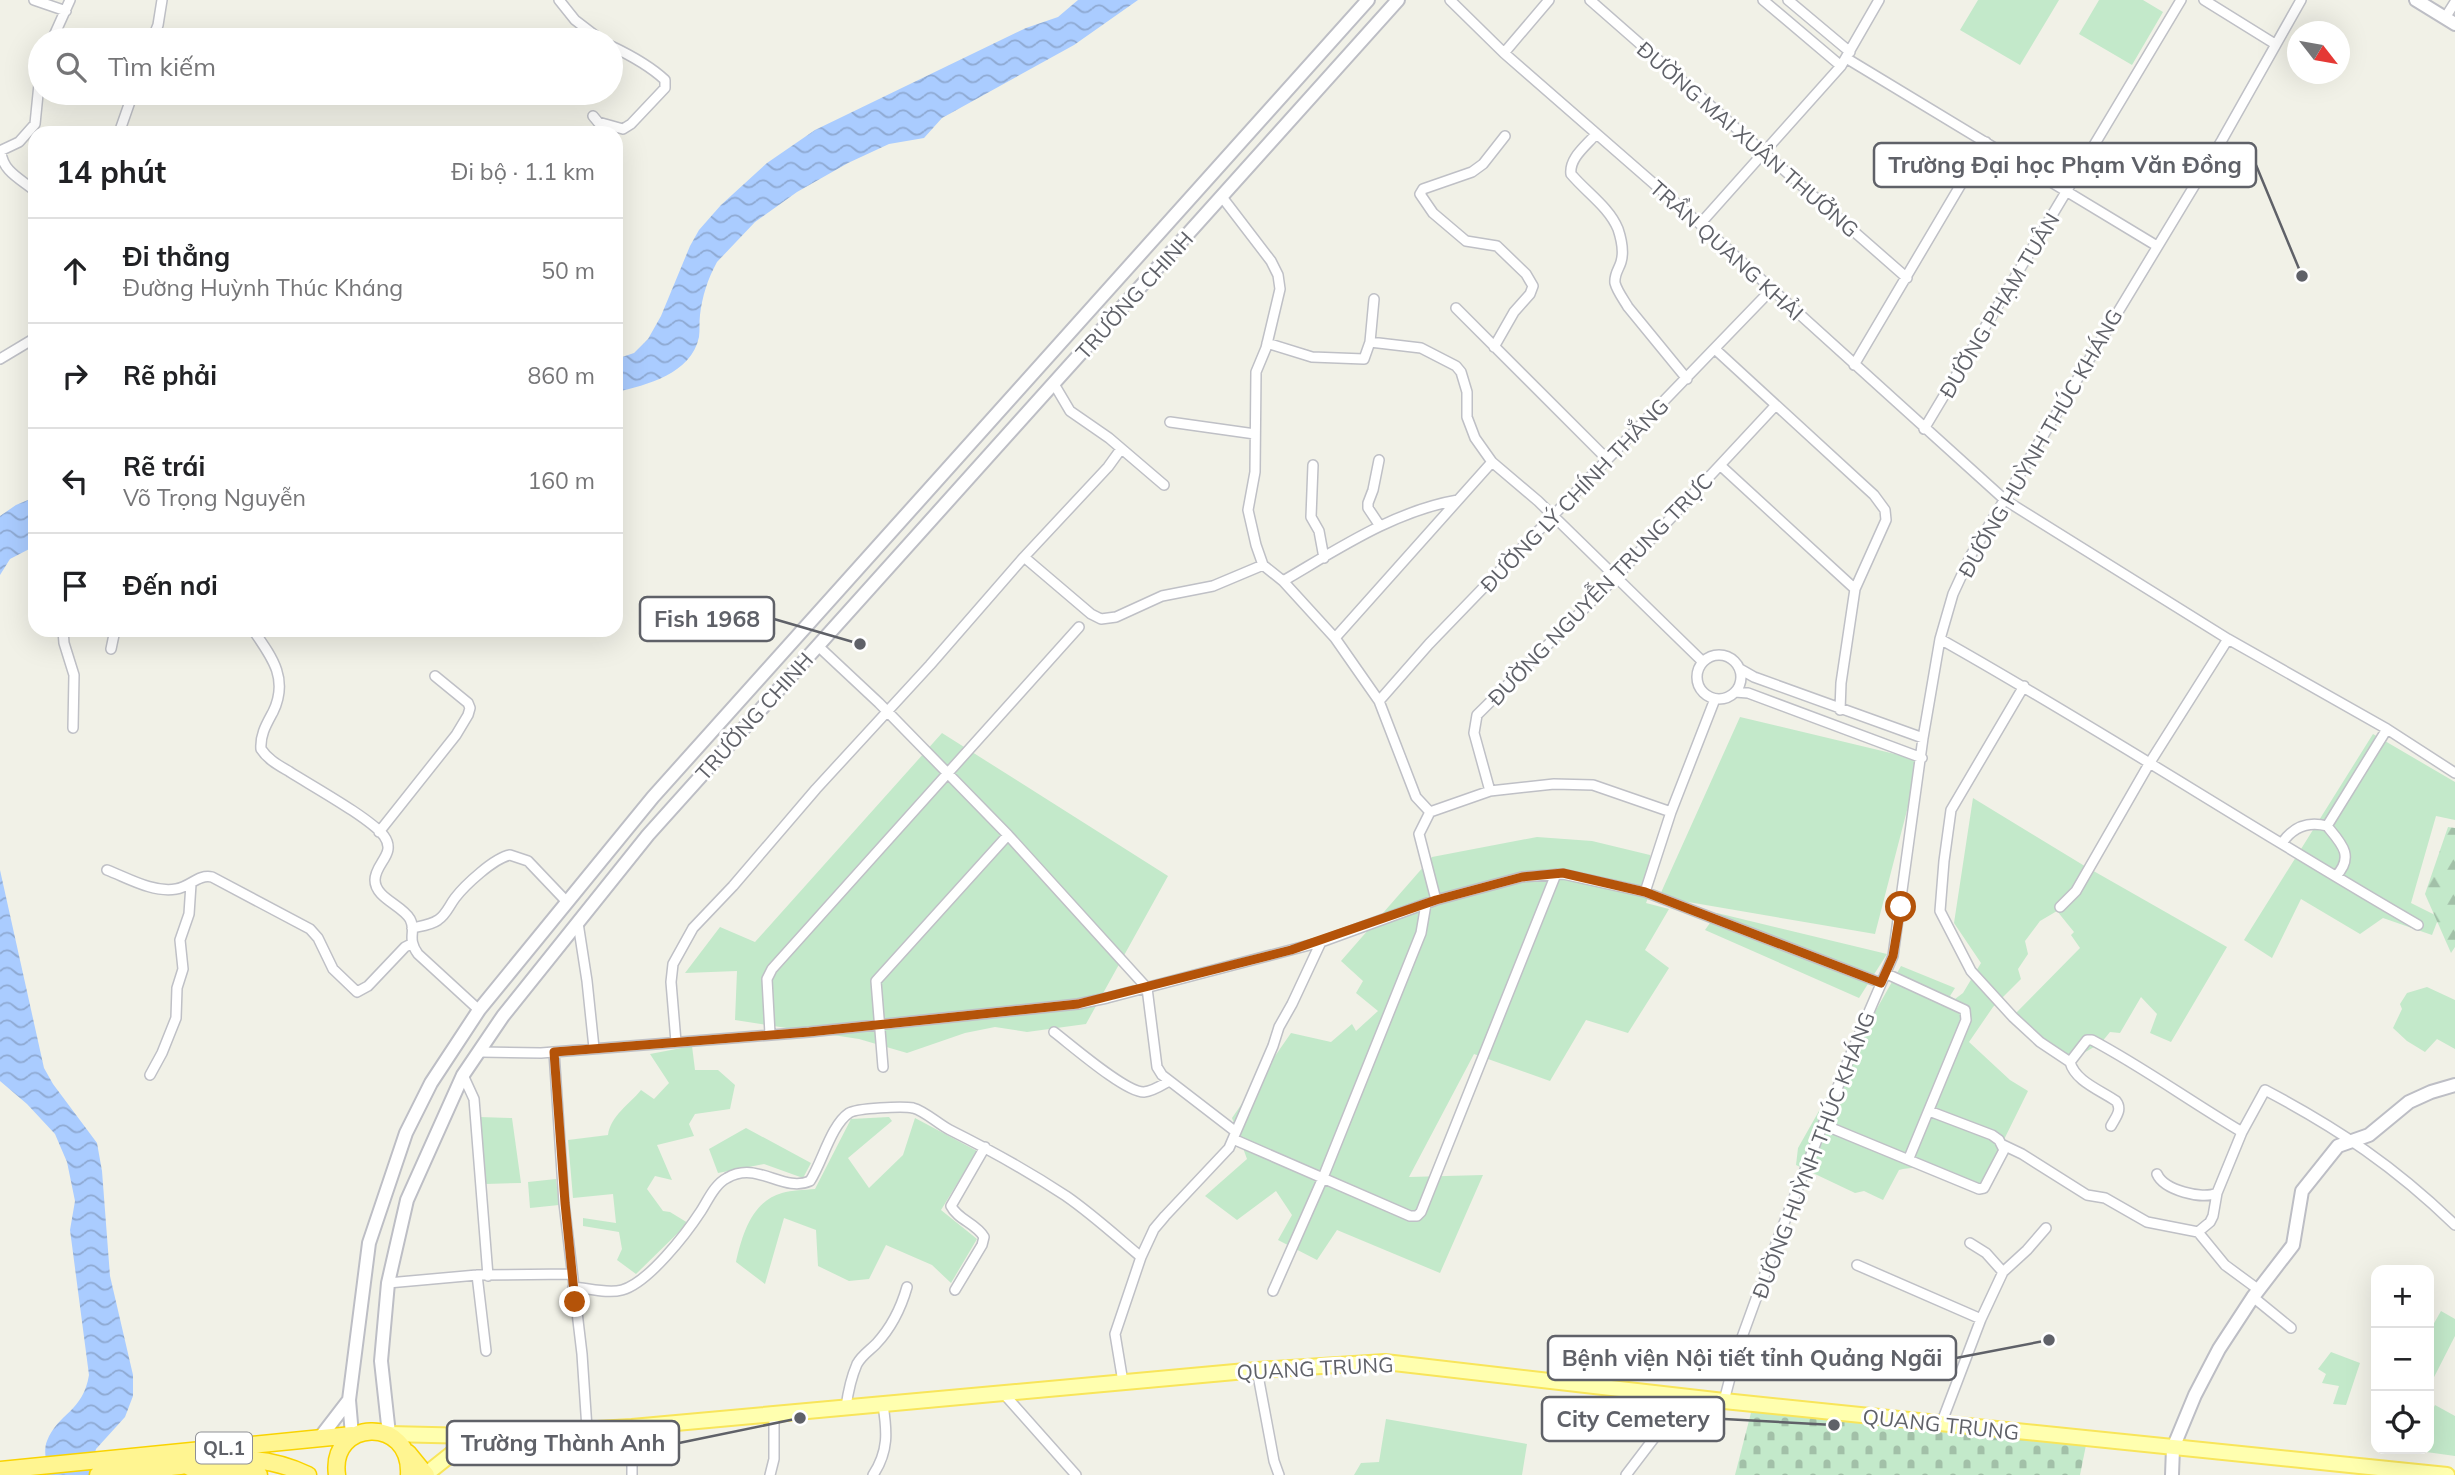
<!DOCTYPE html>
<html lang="vi">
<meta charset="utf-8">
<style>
:root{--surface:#fff;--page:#f6f6f6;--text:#202124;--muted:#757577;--line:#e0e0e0}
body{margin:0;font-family:Mulish,sans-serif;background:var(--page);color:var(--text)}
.controls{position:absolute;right:21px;bottom:21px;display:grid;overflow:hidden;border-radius:14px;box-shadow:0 7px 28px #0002}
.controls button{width:63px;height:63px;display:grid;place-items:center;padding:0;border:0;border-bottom:2px solid var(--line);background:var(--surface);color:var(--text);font:35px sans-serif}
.compass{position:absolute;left:2287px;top:21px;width:63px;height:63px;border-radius:50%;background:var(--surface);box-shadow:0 7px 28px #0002;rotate:121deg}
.stop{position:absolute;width:21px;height:21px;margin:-16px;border:5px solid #b45309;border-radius:50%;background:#fff}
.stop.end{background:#b45309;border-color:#fff;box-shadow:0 2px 7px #0008}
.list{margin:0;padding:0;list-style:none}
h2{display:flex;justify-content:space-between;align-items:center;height:91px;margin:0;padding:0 28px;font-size:30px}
h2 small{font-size:23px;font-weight:400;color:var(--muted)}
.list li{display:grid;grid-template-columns:46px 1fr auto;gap:21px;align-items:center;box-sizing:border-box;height:105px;padding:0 28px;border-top:2px solid var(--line)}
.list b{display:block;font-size:26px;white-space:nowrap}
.list p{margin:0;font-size:23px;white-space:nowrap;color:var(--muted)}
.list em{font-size:23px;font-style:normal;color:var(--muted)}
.icon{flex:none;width:38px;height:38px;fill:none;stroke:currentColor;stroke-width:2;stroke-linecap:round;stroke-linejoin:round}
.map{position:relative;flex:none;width:2455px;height:1475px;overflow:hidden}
.search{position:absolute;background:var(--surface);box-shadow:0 7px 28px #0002;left:28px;top:28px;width:595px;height:77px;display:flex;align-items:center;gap:18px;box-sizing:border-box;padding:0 24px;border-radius:38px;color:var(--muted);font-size:26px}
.panel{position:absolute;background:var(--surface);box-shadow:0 7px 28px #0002;left:28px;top:126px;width:595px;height:511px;border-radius:21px}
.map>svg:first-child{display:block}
</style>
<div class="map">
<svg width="2455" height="1475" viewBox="0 0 2455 1475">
<defs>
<pattern id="forest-firs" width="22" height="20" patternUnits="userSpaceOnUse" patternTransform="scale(1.75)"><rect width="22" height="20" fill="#c3e9ca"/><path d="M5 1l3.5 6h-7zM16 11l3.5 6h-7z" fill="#a2c0a8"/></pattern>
<pattern id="cemetery-stones" width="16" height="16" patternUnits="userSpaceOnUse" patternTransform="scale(1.75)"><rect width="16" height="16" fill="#c3e9ca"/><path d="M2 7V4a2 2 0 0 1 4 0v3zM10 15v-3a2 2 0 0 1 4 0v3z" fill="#a2c0a8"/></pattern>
<pattern id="water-waves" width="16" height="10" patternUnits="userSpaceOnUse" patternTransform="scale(1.75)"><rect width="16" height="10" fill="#acf"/><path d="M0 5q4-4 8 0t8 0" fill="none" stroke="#8ea9d2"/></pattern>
</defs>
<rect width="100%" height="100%" fill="#f1f1e7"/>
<path fill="#c3e9ca" d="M1978,0H2059L2020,65L1960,30Z
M2099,0H2143L2163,12L2132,65L2079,34Z
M1740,717L1920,760L1875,934L1659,897Z
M942,733L1168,876L1086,1024L1027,1032L995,1027L965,1033L907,1053L859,1039L735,1020L737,971L685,973L720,927L755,942Z
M2373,734L2455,782V820L2436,816L2411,903L2439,917L2432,935L2383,918L2360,934L2301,899L2272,958L2244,940Z
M1973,798L2083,865L2227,947L2171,1042L2150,1033L2157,1014L2141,997L2120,1033L2110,1032L2101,1043L2068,1062L2014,1015L2080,948L2071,935L2074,932L2057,911L2040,921L2025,941L2028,954L2018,969L2021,979L1993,1007L1969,1042L2010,1080L2028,1091L1981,1186C1954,1177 1927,1163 1899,1170L1883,1200L1864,1191L1855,1193L1796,1165L1798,1148L1901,966L1955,988L1950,996L1955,999L1963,993L1981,963L1954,923Z
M1537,837L1592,841L1650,855L1656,877L1646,903L1669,909L1645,950L1669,968L1628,1033L1586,1020L1550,1081L1474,1054L1409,1177L1483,1175L1440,1273L1337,1230L1317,1260L1278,1240L1292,1215L1276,1191L1237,1220L1205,1196L1247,1159L1232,1118L1291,1033L1331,1042L1352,1024L1356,1031L1378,1011L1356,993L1363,981L1341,961L1432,857Z
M1717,913L1887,954L1859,998L1705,930Z
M2427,987L2455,1000V1049L2437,1039L2425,1052L2407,1041L2393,1028L2402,1009L2400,1004L2407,993Z
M692,1046L695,1070H718L735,1085L730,1109L695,1114L689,1124L694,1136L657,1145L672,1180L655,1176L647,1189L663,1211L670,1212L688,1223L636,1274L617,1260L622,1249L619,1232L583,1226V1218L616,1223L613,1194L573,1198L568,1140L608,1135C611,1115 629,1105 641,1090L654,1099L669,1083L650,1054Z
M479,1117L512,1118L521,1183L485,1184Z
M889,1117L892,1121L848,1158L869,1188L903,1155L915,1118L977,1151L941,1210L977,1239L951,1283L932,1265L886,1245L869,1279L849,1281L818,1266L816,1230L784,1218L765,1284L736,1262C742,1235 752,1201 782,1193C792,1190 804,1190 815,1189L851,1119Z
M746,1128L811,1163L803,1178L764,1164L718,1173L709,1149Z
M556,1179L559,1205L530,1208L528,1182Z
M2441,1311L2455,1319V1336L2429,1387V1332Z
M2331,1352L2360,1363L2346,1405L2333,1404L2339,1386L2322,1383L2326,1374L2318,1369Z
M2435,1405L2455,1416V1456L2412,1450L2429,1449V1417Z
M1386,1419L1527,1444L1522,1475H1354L1361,1463L1379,1462Z"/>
<path fill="url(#forest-firs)" d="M2448,827L2455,828V947L2451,953L2425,894Z"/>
<path fill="url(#cemetery-stones)" d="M1753,1405L2086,1445L2080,1475H1735Z"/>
<path fill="url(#water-waves)" d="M1078,0H1138L1074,45L942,118L924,138L889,144L848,163L797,192L755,222L717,262C708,278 702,297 700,315C699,322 700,330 699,337C691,374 647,385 616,392V359L634,353L648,339L661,316L690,246L699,230L721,205L767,163L815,130L1026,28L1058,17Z
M35,497V546L10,559L0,575V516L16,505Z
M0,870L44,1068L53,1084L97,1143L102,1171L110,1276L133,1375V1396L125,1417L96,1449L90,1475H47C47,1465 43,1450 47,1441C58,1413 83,1412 89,1375L70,1230L75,1201L67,1162L55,1134L27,1104L0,1081Z"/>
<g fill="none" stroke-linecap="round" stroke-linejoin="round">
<defs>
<path id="street" d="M34,0L66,11
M559,0L575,20L601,40
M1450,0L1504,53L1700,224L2005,500L2228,639L2387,729L2455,773
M1590,0L1907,278
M1763,0L1841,66
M1788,0L1850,52
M2204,0L2275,44
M2445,18L2455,2
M52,40L70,0
M152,40L158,25L162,0
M1504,53L1549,0
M1846,58L2157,246
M593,116L598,122L623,129L631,124L665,88V80C649,65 630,55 611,46
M119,133L133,93
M1596,134C1586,146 1569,158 1571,174C1586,192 1609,207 1618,229C1621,238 1624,252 1621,262C1619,269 1614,274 1615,283C1617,291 1624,300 1628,307L1687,379
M0,151L19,142L35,124L40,74
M1,152C3,172 21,179 35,191
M1222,197L1271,261L1278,275L1280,289L1266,348L1256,372L1255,472L1248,510L1256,545L1263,565L1283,581L1335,638L1379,701L1416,797L1430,812
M1700,224L1841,66L1879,0
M1456,308L1607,459
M1370,342L1421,348L1456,366L1461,372L1467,392V417L1475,438L1492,462L1538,501L1703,662
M1267,343L1312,357L1364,359L1370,342L1374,299
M1494,347L1514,312L1530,294L1533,286L1526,274L1497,246L1466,241L1433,213L1420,194L1423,189L1472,172L1483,164L1505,136
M1716,350L1874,495L1885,510L1886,520L1855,589L1841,683L1840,710
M0,359L35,338
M1854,365L1986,142
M1054,384L1070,411L1109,438L1164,485
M1170,422L1255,434
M1924,429L2181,0
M1379,460L1373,490L1368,503V508L1380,526
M1313,465L1311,517L1319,531L1324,558
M1721,466L1855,589
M1024,557L1091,614L1101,619L1116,617L1162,596L1213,586L1263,565
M1283,581C1338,549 1394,511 1458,500
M63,630L64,643L74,675L73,728
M253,630C272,657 289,679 273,712C266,725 260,735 261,749C268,760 280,766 290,772C312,786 370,818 384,836C397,854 375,863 375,880C375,898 402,905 410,919C417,932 406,937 418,954L479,1010
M1335,638L1492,462
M1940,639C2102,730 2257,832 2418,925
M817,645L879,703L1008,835L1147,988L1157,1067L1162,1075L1236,1132
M111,649L115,630
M1697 677a22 22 0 1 1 44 0a22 22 0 1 1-44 0Z
M1740,669L1754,677L1923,738
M2024,686L1951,810L1944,861L1940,911L1971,971L2013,1017L2040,1042L2070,1062C2075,1081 2100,1090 2116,1101C2123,1110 2115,1118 2111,1126
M1735,692L1748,693L1922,758
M1379,701L1429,644L1771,290
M1490,791L1474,733L1477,715L1616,577L1775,406
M1430,812L1490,791L1554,784L1593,785L1671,812
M1430,812L1419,834L1436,900
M379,832L456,735L468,715L470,708L468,703L435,676
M2282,843C2293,827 2308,821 2327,826
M107,870C128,878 153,893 176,889C190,887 198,874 212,877L310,929L318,938L333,969L357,992L368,986L405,947L411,944
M2336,876C2355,856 2341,843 2327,826L2387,729
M1645,892L1671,812L1715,699
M2060,907L2076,891L2149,764L2228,639
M578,923L587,981L594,1048
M412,928C421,926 431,925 438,920C446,915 449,906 455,898C465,885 494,858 510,855L528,861L567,902
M1887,974L1965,1010L1966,1020L1909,1158
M1054,1032C1070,1044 1126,1093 1144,1092C1153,1091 1162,1085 1169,1081
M770,1034L767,979L772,969L1079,627
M676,1042L671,982L673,964L693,928L733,886L816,789L930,665L1024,557L1108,467L1121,449
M481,1052L541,1053L809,1032L1078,1004L1107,998L1321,942L1436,900L1522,877L1563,874L1645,892L1881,983
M554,1052L564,1203L582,1354L587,1429
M2070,1062L2087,1040H2092C2143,1067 2191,1102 2242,1132
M883,1067L876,981L1008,835
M150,1075L162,1053L176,1018L177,988L183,969L180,940L189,914L191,884
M463,1075L474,1099L488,1276
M1824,1125L1979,1189L1984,1188L2004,1150L1999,1140L1992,1135L1929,1111
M1233,1139L1410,1216H1417L1421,1212L1556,874
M2001,1144L2022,1154L2087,1195L2105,1198L2147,1222L2198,1232L2225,1265L2259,1290
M2157,1174C2164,1190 2202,1200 2217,1193
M2198,1232L2210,1222L2213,1216L2217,1193L2242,1132L2265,1090C2339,1129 2395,1167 2455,1225
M1970,1243L1986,1253L2003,1272
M1857,1265L1981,1319
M477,1275L486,1351
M388,1283L477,1275L572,1274
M573,1287C588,1288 607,1294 622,1290C648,1283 686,1234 701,1211C708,1200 715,1184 727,1178C757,1160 783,1193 810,1181C822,1163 831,1125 849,1113C857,1108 903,1106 913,1108C925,1111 938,1124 950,1130C990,1150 1028,1171 1066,1196C1092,1214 1116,1236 1141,1257
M955,1290L982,1245L984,1237C976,1223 958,1220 951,1206L985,1147
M1273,1291L1322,1180L1421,933L1426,904
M2253,1297L2291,1328
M1257,1370L1274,1461L1279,1475
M1123,1382L1115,1334L1141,1257L1154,1229L1165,1216L1229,1148L1273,1046L1279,1027L1292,1004L1321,942
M1004,1394L1076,1475
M1724,1401L1737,1351L1777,1241L1850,1056L1893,956L1923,738L1940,639L1953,594L1971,555L2222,140L2301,0
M846,1407C848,1392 851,1378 857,1364C862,1355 869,1351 876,1344C891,1328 901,1308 907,1287
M1941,1424L1981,1319L2003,1272L2027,1250L2046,1228
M632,1427V1475
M770,1475L774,1459V1414
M873,1475C889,1451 887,1431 883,1405
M1626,1475L1661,1429L1677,1396"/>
<path id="secondary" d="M2416,0L2455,24
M389,1434L381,1361L388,1283L407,1200L463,1075L503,1016L648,835L1398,0
M352,1435L349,1400L369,1243L406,1133L431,1083L479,1010L653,797L1368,0
M319,1439L349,1400
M2172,1475L2173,1448L2195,1395L2219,1349L2253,1297L2293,1245L2302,1191L2338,1146L2369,1135L2409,1102L2431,1092L2455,1085"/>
<path id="primary" d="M389,1434L474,1436L632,1427L1257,1370L1385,1362L1724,1401L2447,1475
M425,1475L474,1436"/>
<path id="highway" d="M408,1453L426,1475
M189,1467L209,1472L259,1475
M0,1470L352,1435
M98,1475C125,1472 153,1469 180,1466C229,1459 261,1453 308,1475
M337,1475C329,1419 412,1415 409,1475"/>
</defs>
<use href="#street" stroke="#bfc0c6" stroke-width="12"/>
<use href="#secondary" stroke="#bdbec5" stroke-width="16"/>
<use href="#primary" stroke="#f8e55a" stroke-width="18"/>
<use href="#highway" stroke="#f9d300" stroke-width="19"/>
<use href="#street" stroke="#fff" stroke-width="9"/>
<use href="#secondary" stroke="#fff" stroke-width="12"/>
<use href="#primary" stroke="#ffffaf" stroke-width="14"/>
<use href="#highway" stroke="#fff591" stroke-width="16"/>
</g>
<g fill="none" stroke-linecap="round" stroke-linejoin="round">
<path stroke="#b45309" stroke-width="9" d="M575,1302L565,1203L554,1052L809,1032L1078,1004L1291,950L1436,900L1522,877L1563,873L1645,892L1881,983L1893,956L1901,907"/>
</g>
<g text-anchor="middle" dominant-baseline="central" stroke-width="6" stroke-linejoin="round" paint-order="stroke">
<rect fill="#fff" stroke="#8f9095" stroke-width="2" x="196" y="1432.5" width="56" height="31" rx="5"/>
<g font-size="19" font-weight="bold" fill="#5f6168">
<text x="224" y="1448">QL.1</text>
</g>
<g font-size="21" fill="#5f6168" stroke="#fff">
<text transform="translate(1748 139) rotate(41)">ĐƯỜNG MAI XUÂN THƯỞNG</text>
<text transform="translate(1727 250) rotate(42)">TRẦN QUANG KHẢI</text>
<text transform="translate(1134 295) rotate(-48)">TRƯỜNG CHINH</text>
<text transform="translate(1999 305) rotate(-59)">ĐƯỜNG PHẠM TUÂN</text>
<text transform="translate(2040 443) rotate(-60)">ĐƯỜNG HUỲNH THÚC KHÁNG</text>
<text transform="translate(1574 495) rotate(-46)">ĐƯỜNG LÝ CHÍNH THẮNG</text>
<text transform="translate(1600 589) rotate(-46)">ĐƯỜNG NGUYỄN TRUNG TRỰC</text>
<text transform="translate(754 716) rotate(-48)">TRƯỜNG CHINH</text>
<text transform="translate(1813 1155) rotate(-69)">ĐƯỜNG HUỲNH THÚC KHÁNG</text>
<text transform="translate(1315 1368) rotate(-3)">QUANG TRUNG</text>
<text transform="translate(1941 1424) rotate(6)">QUANG TRUNG</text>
</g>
</g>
<path fill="none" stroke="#5f6168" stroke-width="2.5" d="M2302 276L2256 165M860 644L774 619M2049 1340L1956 1358M1834 1425L1724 1419M800 1418L679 1443"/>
<g fill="#5f6168" stroke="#fff" stroke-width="2.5">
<circle cx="2302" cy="276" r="7"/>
<circle cx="860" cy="644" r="7"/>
<circle cx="2049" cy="1340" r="7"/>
<circle cx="1834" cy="1425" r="7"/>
<circle cx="800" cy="1418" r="7"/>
</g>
<g fill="#fff" stroke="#5f6168" stroke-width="2.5">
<rect x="1874" y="143" width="382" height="44" rx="7"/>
<rect x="640" y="597" width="134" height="44" rx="7"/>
<rect x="1548" y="1336" width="408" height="44" rx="7"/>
<rect x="1542" y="1397" width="182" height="44" rx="7"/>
<rect x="447" y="1421" width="232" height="44" rx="7"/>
</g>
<g font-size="23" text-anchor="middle" font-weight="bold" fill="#5f6168">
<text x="2065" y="173">Trường Đại học Phạm Văn Đồng</text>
<text x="707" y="627">Fish 1968</text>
<text x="1752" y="1366">Bệnh viện Nội tiết tỉnh Quảng Ngãi</text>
<text x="1633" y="1427">City Cemetery</text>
<text x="563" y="1451">Trường Thành Anh</text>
</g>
</svg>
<div class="controls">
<button>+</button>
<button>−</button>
<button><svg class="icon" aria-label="locate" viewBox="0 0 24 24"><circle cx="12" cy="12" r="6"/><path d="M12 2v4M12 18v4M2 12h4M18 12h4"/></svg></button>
</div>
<svg class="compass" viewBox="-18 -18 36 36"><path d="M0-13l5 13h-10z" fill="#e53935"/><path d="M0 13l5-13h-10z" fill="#757577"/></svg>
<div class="stop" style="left:1901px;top:907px"></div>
<div class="stop end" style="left:575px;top:1302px"></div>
<div class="search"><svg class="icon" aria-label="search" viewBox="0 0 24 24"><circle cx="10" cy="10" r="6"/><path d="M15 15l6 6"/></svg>Tìm kiếm</div>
<section class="panel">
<h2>14 phút<small>Đi bộ · 1.1 km</small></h2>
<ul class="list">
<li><svg class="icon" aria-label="ahead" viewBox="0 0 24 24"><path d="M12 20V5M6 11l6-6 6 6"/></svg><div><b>Đi thẳng</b><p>Đường Huỳnh Thúc Kháng</p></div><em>50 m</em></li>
<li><svg class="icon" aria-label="right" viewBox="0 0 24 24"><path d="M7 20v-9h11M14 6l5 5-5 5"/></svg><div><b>Rẽ phải</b></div><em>860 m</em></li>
<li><svg class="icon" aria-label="left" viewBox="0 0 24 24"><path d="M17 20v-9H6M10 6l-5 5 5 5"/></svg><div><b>Rẽ trái</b><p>Võ Trọng Nguyễn</p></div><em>160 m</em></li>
<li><svg class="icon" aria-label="arrive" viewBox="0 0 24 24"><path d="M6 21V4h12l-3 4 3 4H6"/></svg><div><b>Đến nơi</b></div></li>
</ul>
</section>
</div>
